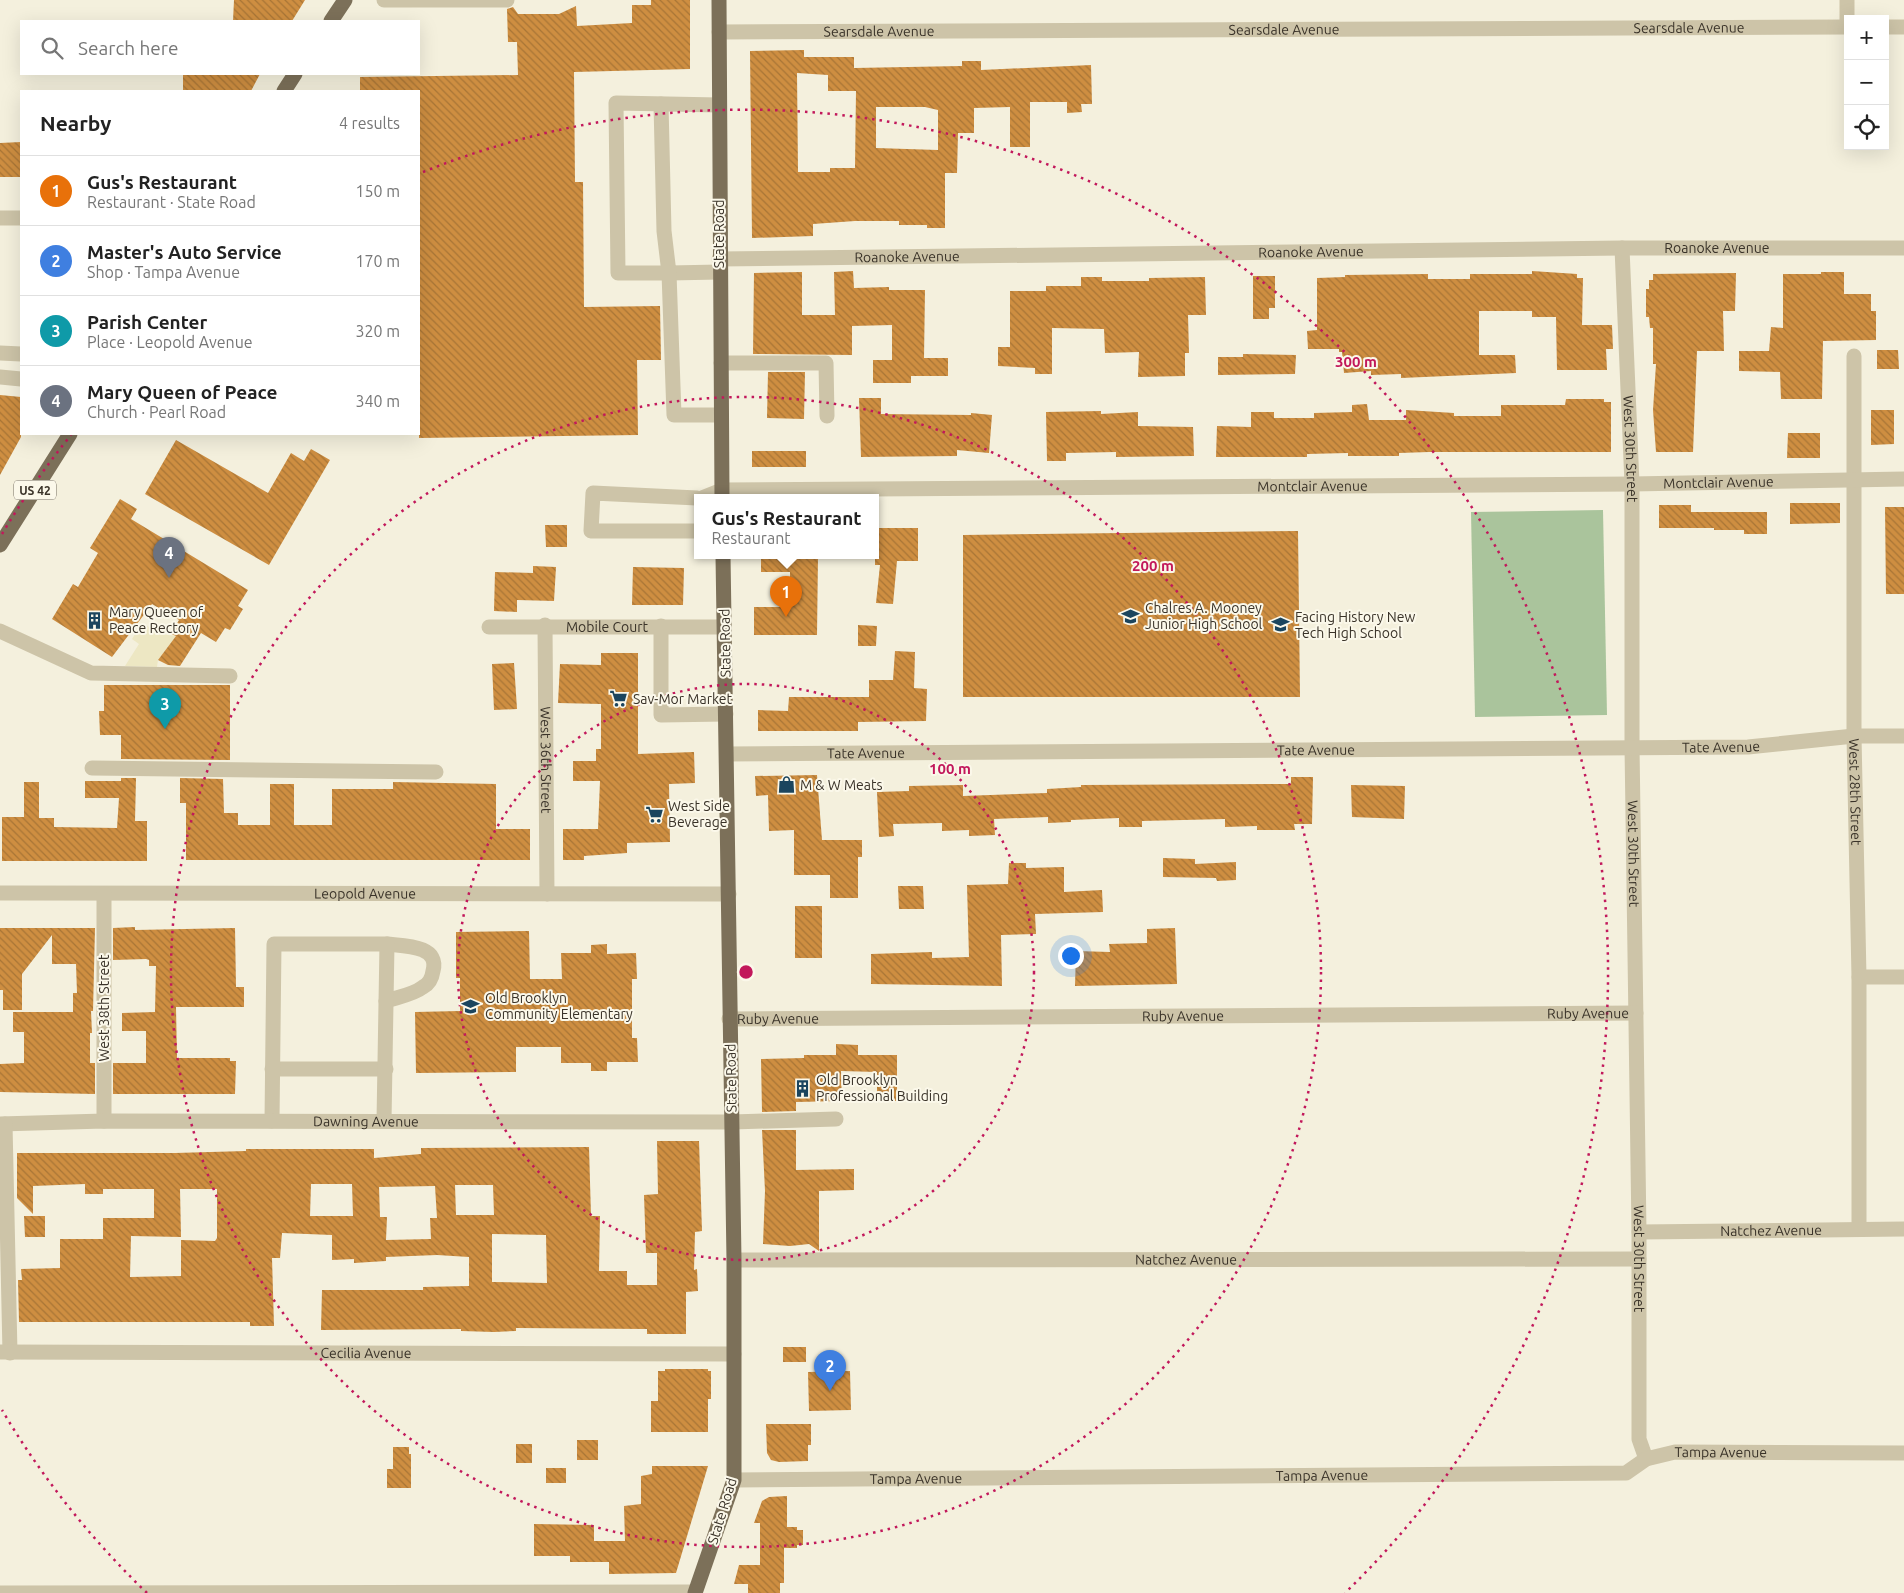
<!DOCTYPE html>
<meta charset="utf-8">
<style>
:root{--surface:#fff;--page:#f2f2f2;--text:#222;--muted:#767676;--line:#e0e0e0;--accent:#1b455e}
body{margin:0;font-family:Ubuntu,sans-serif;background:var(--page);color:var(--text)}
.controls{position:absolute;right:15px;top:15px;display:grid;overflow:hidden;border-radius:0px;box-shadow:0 5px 20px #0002}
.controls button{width:45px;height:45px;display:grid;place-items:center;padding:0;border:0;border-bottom:1px solid var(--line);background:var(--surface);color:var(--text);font:25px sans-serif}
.you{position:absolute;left:1070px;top:955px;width:18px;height:18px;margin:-12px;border:4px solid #fff;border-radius:50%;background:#1a73e8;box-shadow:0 0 0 8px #1a73e833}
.badge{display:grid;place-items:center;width:32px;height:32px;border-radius:50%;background:var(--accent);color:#fff;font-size:16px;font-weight:700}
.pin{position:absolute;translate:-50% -41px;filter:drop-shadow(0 1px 2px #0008)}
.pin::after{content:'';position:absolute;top:26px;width:18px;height:15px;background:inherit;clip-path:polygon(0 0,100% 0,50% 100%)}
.popup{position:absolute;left:694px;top:494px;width:185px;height:65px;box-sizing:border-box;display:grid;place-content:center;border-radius:0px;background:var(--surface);filter:drop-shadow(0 1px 4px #0005);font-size:16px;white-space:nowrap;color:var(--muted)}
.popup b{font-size:19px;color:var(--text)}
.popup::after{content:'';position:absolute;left:50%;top:100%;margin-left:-10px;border:10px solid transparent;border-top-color:var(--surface)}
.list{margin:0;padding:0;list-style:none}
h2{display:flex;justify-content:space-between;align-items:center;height:65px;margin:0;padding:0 20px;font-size:21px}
h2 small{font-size:16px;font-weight:400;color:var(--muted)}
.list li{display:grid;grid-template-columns:32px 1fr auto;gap:15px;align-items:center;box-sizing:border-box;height:70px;padding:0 20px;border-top:1px solid var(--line)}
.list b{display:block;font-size:19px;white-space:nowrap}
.list p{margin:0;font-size:16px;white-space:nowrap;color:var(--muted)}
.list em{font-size:16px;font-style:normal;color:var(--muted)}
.icon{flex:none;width:28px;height:28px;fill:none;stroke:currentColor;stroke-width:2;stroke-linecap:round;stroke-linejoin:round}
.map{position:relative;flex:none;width:1904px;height:1593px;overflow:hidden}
.search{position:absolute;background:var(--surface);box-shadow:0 5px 20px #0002;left:20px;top:20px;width:400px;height:55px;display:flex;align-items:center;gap:12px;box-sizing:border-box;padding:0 18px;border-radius:0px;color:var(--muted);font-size:19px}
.panel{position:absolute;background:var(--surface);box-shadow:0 5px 20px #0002;left:20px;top:90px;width:400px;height:345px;border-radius:0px}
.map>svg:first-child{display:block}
</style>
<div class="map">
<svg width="1904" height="1593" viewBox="0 0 1904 1593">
<defs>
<pattern id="building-back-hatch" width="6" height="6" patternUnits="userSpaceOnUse" patternTransform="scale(1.25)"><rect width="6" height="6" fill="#ce8e41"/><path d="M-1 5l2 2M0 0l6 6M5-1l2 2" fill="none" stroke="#a87536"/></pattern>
</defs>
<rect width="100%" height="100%" fill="#f4f0dd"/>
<path fill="#aac49c" d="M1603,510L1607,715L1475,717L1471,512Z"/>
<path fill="#ede7c3" d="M142,623L161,634L176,636L158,660L157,667L125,666L139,644L132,639Z"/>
<path fill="url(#building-back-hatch)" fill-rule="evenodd" d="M234,0H305L292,21H233Z
M651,0H690V69L574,72L575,182H583L584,307L660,306L661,360H637L638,435L419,438V91H360V77L518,75L517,42H508L507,9L513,7L518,14H559L576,6L577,26L632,23V5H651Z
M804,50V57H854V68L962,66V61H981V70L1091,65L1092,104H1081L1082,112L1067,113V102H1030V147H1010V107L974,108V133H958L957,173H945V228H927V225H899V221H855L813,224V236L752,238L750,51ZM797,73L828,75V91H856L855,168H830V172H798ZM876,107H925L938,110V150L876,148Z
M214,74H260L251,91H183V75Z
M21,142V177H0V143Z
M853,271L854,288L889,287V290H925L924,358H948V376H911V383H873V360H892V325L852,326V355L753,354L754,273L802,272V315H835L834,272Z
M1532,271L1577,274V278H1583L1582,325H1612L1613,349H1606L1607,370H1557L1556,317H1532V311H1479V355H1515L1516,373L1401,378V374L1371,375V371L1344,373L1342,352H1339V349H1308L1307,331L1317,330V278L1345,277V275L1428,274V279H1470V274H1532Z
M1821,272H1844V294H1871V311H1876V340L1823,341L1822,399H1781L1780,372L1739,371V351H1769L1771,327L1783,328V274H1821Z
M1736,273L1735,311H1723L1724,351H1697L1693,452H1656L1653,410L1656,364H1653V328H1650L1649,317H1646V289H1649V280H1653V274Z
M1253,276H1275V308H1269V319H1253Z
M1081,277H1102V281H1149V278L1205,277L1206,315H1188L1189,353H1185V376L1138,377L1139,352L1105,353L1104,329L1052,328V374H1035V368L998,366V347H1010V291H1046V286H1081Z
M1877,350H1898L1899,369H1877Z
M1243,354L1296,355L1295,374L1218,375V357H1243Z
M768,372H805L804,419L767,418Z
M0,395L21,397V437L0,475Z
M859,398H881V414L971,415V413L992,415L989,453L957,450V456L861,457Z
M1566,399H1604V402H1611V452H1429L1399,453V456H1348V453L1307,454V457H1216L1217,426L1251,427V412H1274V418H1314V413L1352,412V405L1367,404L1369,420H1406V410L1454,413V416H1501V405H1565Z
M1871,410H1894V444L1871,445Z
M1101,411V414L1138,412V426L1193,427L1194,456L1116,457V452L1066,453V461H1047L1046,412Z
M1788,433H1820V458H1787Z
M176,440L268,493L291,453L304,461L311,449L330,460L269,565L145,494Z
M752,451H806V467H752Z
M120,499L137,509L131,519L248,590L238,606L243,609L230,630L225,628L216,642L201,633L180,666L168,665L158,660L176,636L171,634L179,620L152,604L112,657L52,619L73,584L78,587L98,553L90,548Z
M1790,503H1840V523L1790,524Z
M1659,505H1691V512H1767V534H1744V530H1714V528H1659Z
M1885,507H1904V594H1886Z
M545,525H567V547H546Z
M875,528H918V561H897L893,604L876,603L880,565H875Z
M1298,531L1300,697H963V535Z
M761,556H818L817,635H754V607H790V572H761Z
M533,566L556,567L554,601L517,600V612L494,611L495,572L533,573Z
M633,567L684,568L683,605H632Z
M858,625L877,626L876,646H858Z
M895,651L915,652L914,688L927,689L926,721L858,722V731H758V710L788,711L789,697H869V680H893Z
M601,653H638V754L694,752L695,783L669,784L670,842L627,843V853L584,856V860H563V829H598L600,781H573V761H596V749H601V704L558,703L560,664L601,665Z
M514,663L517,709L494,710L492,664Z
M104,685H230V760L121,759V735H100L99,711H104Z
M817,775L822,840H862V857H858V898H830V875H794V830L769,831L768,795L756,796L755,776Z
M1291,777H1313L1312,824H1294L1295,830H1257V826L1225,827V819L1142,821V827H1119V818L1071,820V822L1048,823V817L994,819L995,835L969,836V830L942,831V823L893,824L894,836L879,837L877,792L909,791V786L963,785V796L1047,793V789L1081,787V785L1291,784Z
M121,778H136L135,821H147V861H2V817H24V782H39V818H54V827L117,828L119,798H85V781H121Z
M180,778L223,779L224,813H238V825H270V784H294V825H332V789H393V782L496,784V829H530V860H186V803H180Z
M1351,785L1405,786L1404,819L1352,817Z
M1163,858L1195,859V864L1236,862V880L1217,881L1216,878L1163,877Z
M1009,863H1026V868L1064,867V892L1102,890L1103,912L1035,914L1036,934L1001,935L1002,986L871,984V954L932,952V958L969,957L967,885L1008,884Z
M898,886H923L924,909H899Z
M795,906H822V958H795Z
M135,927V930L235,928L236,987H244V1007H176L177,1058H230V1061H236L235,1094H113V1063H146V1031H122V1013L155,1012L156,966H149V960L146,959L113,960V928Z
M0,928H95L93,1011H91L92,1033H90V1063H95V1094L0,1092V1064L24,1063V1032H13V1012H73V993H77L76,964H52V935L22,974V1010H3V990H0Z
M1175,928L1177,984L1075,986L1076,951L1110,952L1109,944L1147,943V929Z
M529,931L530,979H562L561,953H591V945L607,944V954L636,953L637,979H632V1038H637L638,1062H607V1071H591V1063H561V1047H516V1072L416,1073L415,1012L460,1011V978H456V932Z
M836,1044L858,1045V1055H897V1101L877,1100V1072L841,1071L842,1101L796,1102V1111L762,1112L761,1059L804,1058V1055H836Z
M762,1130H796V1170L854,1169V1190L819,1191V1251L809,1244L790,1246L763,1244L765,1191Z
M657,1141H699L702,1231L695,1232L694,1270L697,1269L698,1291L686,1292V1334H647V1329L516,1328V1331L494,1332L461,1331V1329L321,1330L322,1290H423V1287L469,1286V1257L437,1255L386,1257V1261L354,1263V1259L332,1260V1235L282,1233L280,1258H272L274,1326H250V1322H19L18,1280H22L21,1269L60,1268V1239H103V1218H154V1189H103V1194H85V1184L33,1186V1214L17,1198V1153H175L246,1151V1149H374V1158L421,1154V1148L589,1147L591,1216H600L599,1271H627V1285H657V1253H646L644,1195L658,1194ZM311,1184H352L353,1216H310ZM455,1185H493L494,1215H456ZM435,1186L437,1218H430L431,1239L386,1240L387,1217H380L379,1187ZM180,1189H217V1238L215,1241L181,1240V1276L130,1277L131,1236L181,1237ZM492,1234L546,1235L547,1283L492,1282Z
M24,1216H45V1237H25Z
M783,1347H806V1362H783Z
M665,1369H708V1371H711V1399H708V1432H651V1401H658V1371H665Z
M850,1371L851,1410L809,1411L808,1372Z
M766,1424H811V1445H808V1461L779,1462L771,1460L767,1453Z
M577,1440H598V1460H577Z
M516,1444H532V1463H516Z
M393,1447H409V1454H411V1488H387V1469H393Z
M652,1466H708L676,1573L609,1574V1562H570V1556H534V1524L594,1525V1541H625L624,1506L641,1504V1476L652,1474Z
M546,1468H566V1483H546Z
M787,1496V1527H797V1530H803V1545H797V1548H784V1583H780V1593H748V1584H734L739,1565H760V1523H754L762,1501L769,1497Z"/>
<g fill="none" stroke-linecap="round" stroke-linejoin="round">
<g stroke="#cdc4a8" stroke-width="15">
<path d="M384,0H507"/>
<path d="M1847,27V0"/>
<path d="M1885,27H1904"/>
<path id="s1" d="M719,32L1848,27"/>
<path d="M661,104L664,231L669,273L720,272"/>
<path d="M719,105L616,103L618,273H669L674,415H721"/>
<path d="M0,218H21"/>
<path id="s2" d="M1622,248L1632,484V746L1639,1232V1439L1646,1459"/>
<path id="s3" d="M719,259L1622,248H1904"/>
<path d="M0,353L21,354"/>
<path id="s4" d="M1854,356V736L1859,977V1229"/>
<path d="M721,363H826L827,416"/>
<path d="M0,377L21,379"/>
<path d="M697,498L593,493L591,531H697"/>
<path id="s5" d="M702,498L722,490L1632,484L1904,479"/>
<path id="s6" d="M545,625L547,894"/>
<path d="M661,626V715L726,714"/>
<path id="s7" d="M489,627H724"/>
<path d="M0,631L91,673L230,676"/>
<path id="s8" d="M727,754L1748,747L1854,736H1904"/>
<path d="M92,768L436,772"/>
<path id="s9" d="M0,893L729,894"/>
<path d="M1859,977H1904"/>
<path d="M386,1001C397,997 413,995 423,987C429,984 432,978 433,971C440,945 403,946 387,944"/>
<path id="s10" d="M729,1019L1636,1013"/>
<path d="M272,1069H386"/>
<path d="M104,1121V894"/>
<path d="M272,1121L274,944H387L384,1121"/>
<path id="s11" d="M0,1124L104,1121L732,1122L836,1119"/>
<path d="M5,1124L10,1353"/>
<path id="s12" d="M1639,1232L1904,1229"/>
<path id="s13" d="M734,1260L1639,1259"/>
<path id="s14" d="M0,1352L734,1354"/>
<path id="s15" d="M734,1480L1626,1473L1646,1459L1675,1452L1904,1453"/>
<path d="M0,1593L695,1592"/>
</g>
<path stroke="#7c7059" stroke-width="15" d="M719,0L722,498
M331,21L345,0
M284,91L295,74
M0,545L70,434
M695,1593L734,1480V1260L723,556"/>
</g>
<g fill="none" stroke="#c2185b" stroke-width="2.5" stroke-dasharray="2.5 5">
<circle cx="746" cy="972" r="288"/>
<circle cx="746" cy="972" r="575"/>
<path d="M147 1593A863 863 0 0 1 2 1410M2 534A863 863 0 0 1 71 435M423 172A863 863 0 0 1 1345 1593"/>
</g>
<defs>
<symbol id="school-bare" viewBox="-9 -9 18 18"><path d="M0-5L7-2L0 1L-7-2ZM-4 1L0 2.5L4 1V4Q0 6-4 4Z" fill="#1b455e" stroke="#fbf8ea" stroke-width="2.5" paint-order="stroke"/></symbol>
<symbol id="building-bare" viewBox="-9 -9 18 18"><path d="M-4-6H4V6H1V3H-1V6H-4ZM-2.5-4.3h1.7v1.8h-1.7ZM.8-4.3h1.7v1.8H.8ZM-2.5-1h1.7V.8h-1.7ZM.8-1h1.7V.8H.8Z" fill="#1b455e" stroke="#fbf8ea" stroke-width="2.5" paint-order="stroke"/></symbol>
<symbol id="supermarket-bare" viewBox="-9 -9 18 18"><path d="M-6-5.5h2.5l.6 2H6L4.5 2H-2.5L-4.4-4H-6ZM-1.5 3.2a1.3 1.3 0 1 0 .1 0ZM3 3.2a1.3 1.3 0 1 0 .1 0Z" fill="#1b455e" stroke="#fbf8ea" stroke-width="2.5" paint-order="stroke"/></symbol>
<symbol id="shop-bare" viewBox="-9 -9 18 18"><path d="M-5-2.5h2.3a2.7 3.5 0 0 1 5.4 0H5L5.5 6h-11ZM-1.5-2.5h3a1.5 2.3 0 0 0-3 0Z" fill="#1b455e" stroke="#fbf8ea" stroke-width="2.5" paint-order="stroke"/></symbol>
</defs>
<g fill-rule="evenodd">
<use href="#school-bare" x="1118" y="604" width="25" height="25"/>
<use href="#building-bare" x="82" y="608" width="25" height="25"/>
<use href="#school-bare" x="1268" y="612" width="25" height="25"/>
<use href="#supermarket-bare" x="606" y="686" width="25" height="25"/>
<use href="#shop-bare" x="774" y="772" width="25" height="25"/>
<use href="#supermarket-bare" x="642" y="802" width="25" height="25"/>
<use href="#school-bare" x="458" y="994" width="25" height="25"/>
<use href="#building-bare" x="790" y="1076" width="25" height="25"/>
</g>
<g text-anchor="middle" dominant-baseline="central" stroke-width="4" stroke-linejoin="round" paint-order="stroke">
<rect fill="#fbf8ea" stroke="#746e63" stroke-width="1" x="14" y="480.5" width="42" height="19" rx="4"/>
<g font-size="12" font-weight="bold" fill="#3a3329">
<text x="35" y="490">US 42</text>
</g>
<g font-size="14" fill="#3a3329" stroke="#fbf8ea">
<text stroke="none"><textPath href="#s1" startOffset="970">Searsdale Avenue</textPath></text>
<text stroke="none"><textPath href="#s1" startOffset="565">Searsdale Avenue</textPath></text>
<text stroke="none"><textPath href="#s1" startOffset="160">Searsdale Avenue</textPath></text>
<text transform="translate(719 234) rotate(-90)">State Road</text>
<text stroke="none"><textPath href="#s3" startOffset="998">Roanoke Avenue</textPath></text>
<text stroke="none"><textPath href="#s3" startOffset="592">Roanoke Avenue</textPath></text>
<text stroke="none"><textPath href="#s3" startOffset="188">Roanoke Avenue</textPath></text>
<text stroke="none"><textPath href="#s2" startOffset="201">West 30th Street</textPath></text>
<text stroke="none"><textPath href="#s5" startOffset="1018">Montclair Avenue</textPath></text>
<text stroke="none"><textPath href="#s5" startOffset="612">Montclair Avenue</textPath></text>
<text stroke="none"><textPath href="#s7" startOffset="118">Mobile Court</textPath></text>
<text transform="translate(725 643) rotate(-91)">State Road</text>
<text stroke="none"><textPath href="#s8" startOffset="994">Tate Avenue</textPath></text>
<text stroke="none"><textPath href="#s8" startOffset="589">Tate Avenue</textPath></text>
<text stroke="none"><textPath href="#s8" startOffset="139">Tate Avenue</textPath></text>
<text stroke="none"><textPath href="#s6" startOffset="135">West 36th Street</textPath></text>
<text stroke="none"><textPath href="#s4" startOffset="436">West 28th Street</textPath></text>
<text stroke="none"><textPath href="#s2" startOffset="606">West 30th Street</textPath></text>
<text stroke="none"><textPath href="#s9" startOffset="365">Leopold Avenue</textPath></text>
<text transform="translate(104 1008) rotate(-90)">West 38th Street</text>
<text stroke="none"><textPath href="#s10" startOffset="859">Ruby Avenue</textPath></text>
<text stroke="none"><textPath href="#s10" startOffset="454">Ruby Avenue</textPath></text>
<text stroke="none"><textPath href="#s10" startOffset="49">Ruby Avenue</textPath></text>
<text transform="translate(731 1078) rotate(-91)">State Road</text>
<text stroke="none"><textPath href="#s11" startOffset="366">Dawning Avenue</textPath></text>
<text stroke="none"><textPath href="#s12" startOffset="132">Natchez Avenue</textPath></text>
<text stroke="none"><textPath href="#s13" startOffset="452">Natchez Avenue</textPath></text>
<text stroke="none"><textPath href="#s2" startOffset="1011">West 30th Street</textPath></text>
<text stroke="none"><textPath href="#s14" startOffset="366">Cecilia Avenue</textPath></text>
<text stroke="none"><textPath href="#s15" startOffset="992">Tampa Avenue</textPath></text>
<text stroke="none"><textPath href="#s15" startOffset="588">Tampa Avenue</textPath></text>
<text stroke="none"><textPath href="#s15" startOffset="182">Tampa Avenue</textPath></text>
<text transform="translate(722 1511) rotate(-73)">State Road</text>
</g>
<g font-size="14" fill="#3a3329" stroke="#fbf8ea" text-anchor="start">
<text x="1145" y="608">Chalres A. Mooney<tspan x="1145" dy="16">Junior High School</tspan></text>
<text x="109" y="612">Mary Queen of<tspan x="109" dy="16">Peace Rectory</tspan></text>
<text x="1295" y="617">Facing History New<tspan x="1295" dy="16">Tech High School</tspan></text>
<text x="633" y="699">Sav-Mor Market</text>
<text x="800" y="785">M &amp; W Meats</text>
<text x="668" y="806">West Side<tspan x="668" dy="16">Beverage</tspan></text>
<text x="485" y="998">Old Brooklyn<tspan x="485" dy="16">Community Elementary</tspan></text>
<text x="816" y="1080">Old Brooklyn<tspan x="816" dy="16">Professional Building</tspan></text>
</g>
</g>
<circle cx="746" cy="972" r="8" fill="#c2185b" stroke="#fbf8ea" stroke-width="2.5"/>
<g font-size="15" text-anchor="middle" font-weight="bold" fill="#c2185b" stroke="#fbf8ea" stroke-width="4" stroke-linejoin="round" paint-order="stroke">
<text x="1356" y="367">300 m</text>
<text x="1153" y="571">200 m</text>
<text x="950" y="774">100 m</text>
</g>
</svg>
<div class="controls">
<button>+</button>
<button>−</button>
<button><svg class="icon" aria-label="locate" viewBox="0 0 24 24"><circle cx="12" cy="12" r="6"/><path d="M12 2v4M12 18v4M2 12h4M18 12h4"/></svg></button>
</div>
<div class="you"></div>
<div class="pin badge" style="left:786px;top:617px;background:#e8710a">1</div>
<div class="popup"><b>Gus's Restaurant</b>Restaurant</div>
<div class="pin badge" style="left:830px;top:1391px;background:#3f7fe0">2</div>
<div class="pin badge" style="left:165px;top:729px;background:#0f9aa8">3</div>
<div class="pin badge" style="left:169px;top:578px;background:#6b7280">4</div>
<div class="search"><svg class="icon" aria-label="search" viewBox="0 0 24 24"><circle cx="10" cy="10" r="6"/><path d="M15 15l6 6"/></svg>Search here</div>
<section class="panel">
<h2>Nearby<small>4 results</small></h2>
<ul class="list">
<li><span class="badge" style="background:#e8710a">1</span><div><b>Gus's Restaurant</b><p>Restaurant · State Road</p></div><em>150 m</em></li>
<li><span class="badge" style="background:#3f7fe0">2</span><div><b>Master's Auto Service</b><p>Shop · Tampa Avenue</p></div><em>170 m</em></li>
<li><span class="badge" style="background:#0f9aa8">3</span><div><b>Parish Center</b><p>Place · Leopold Avenue</p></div><em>320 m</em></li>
<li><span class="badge" style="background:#6b7280">4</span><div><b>Mary Queen of Peace</b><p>Church · Pearl Road</p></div><em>340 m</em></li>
</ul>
</section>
</div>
